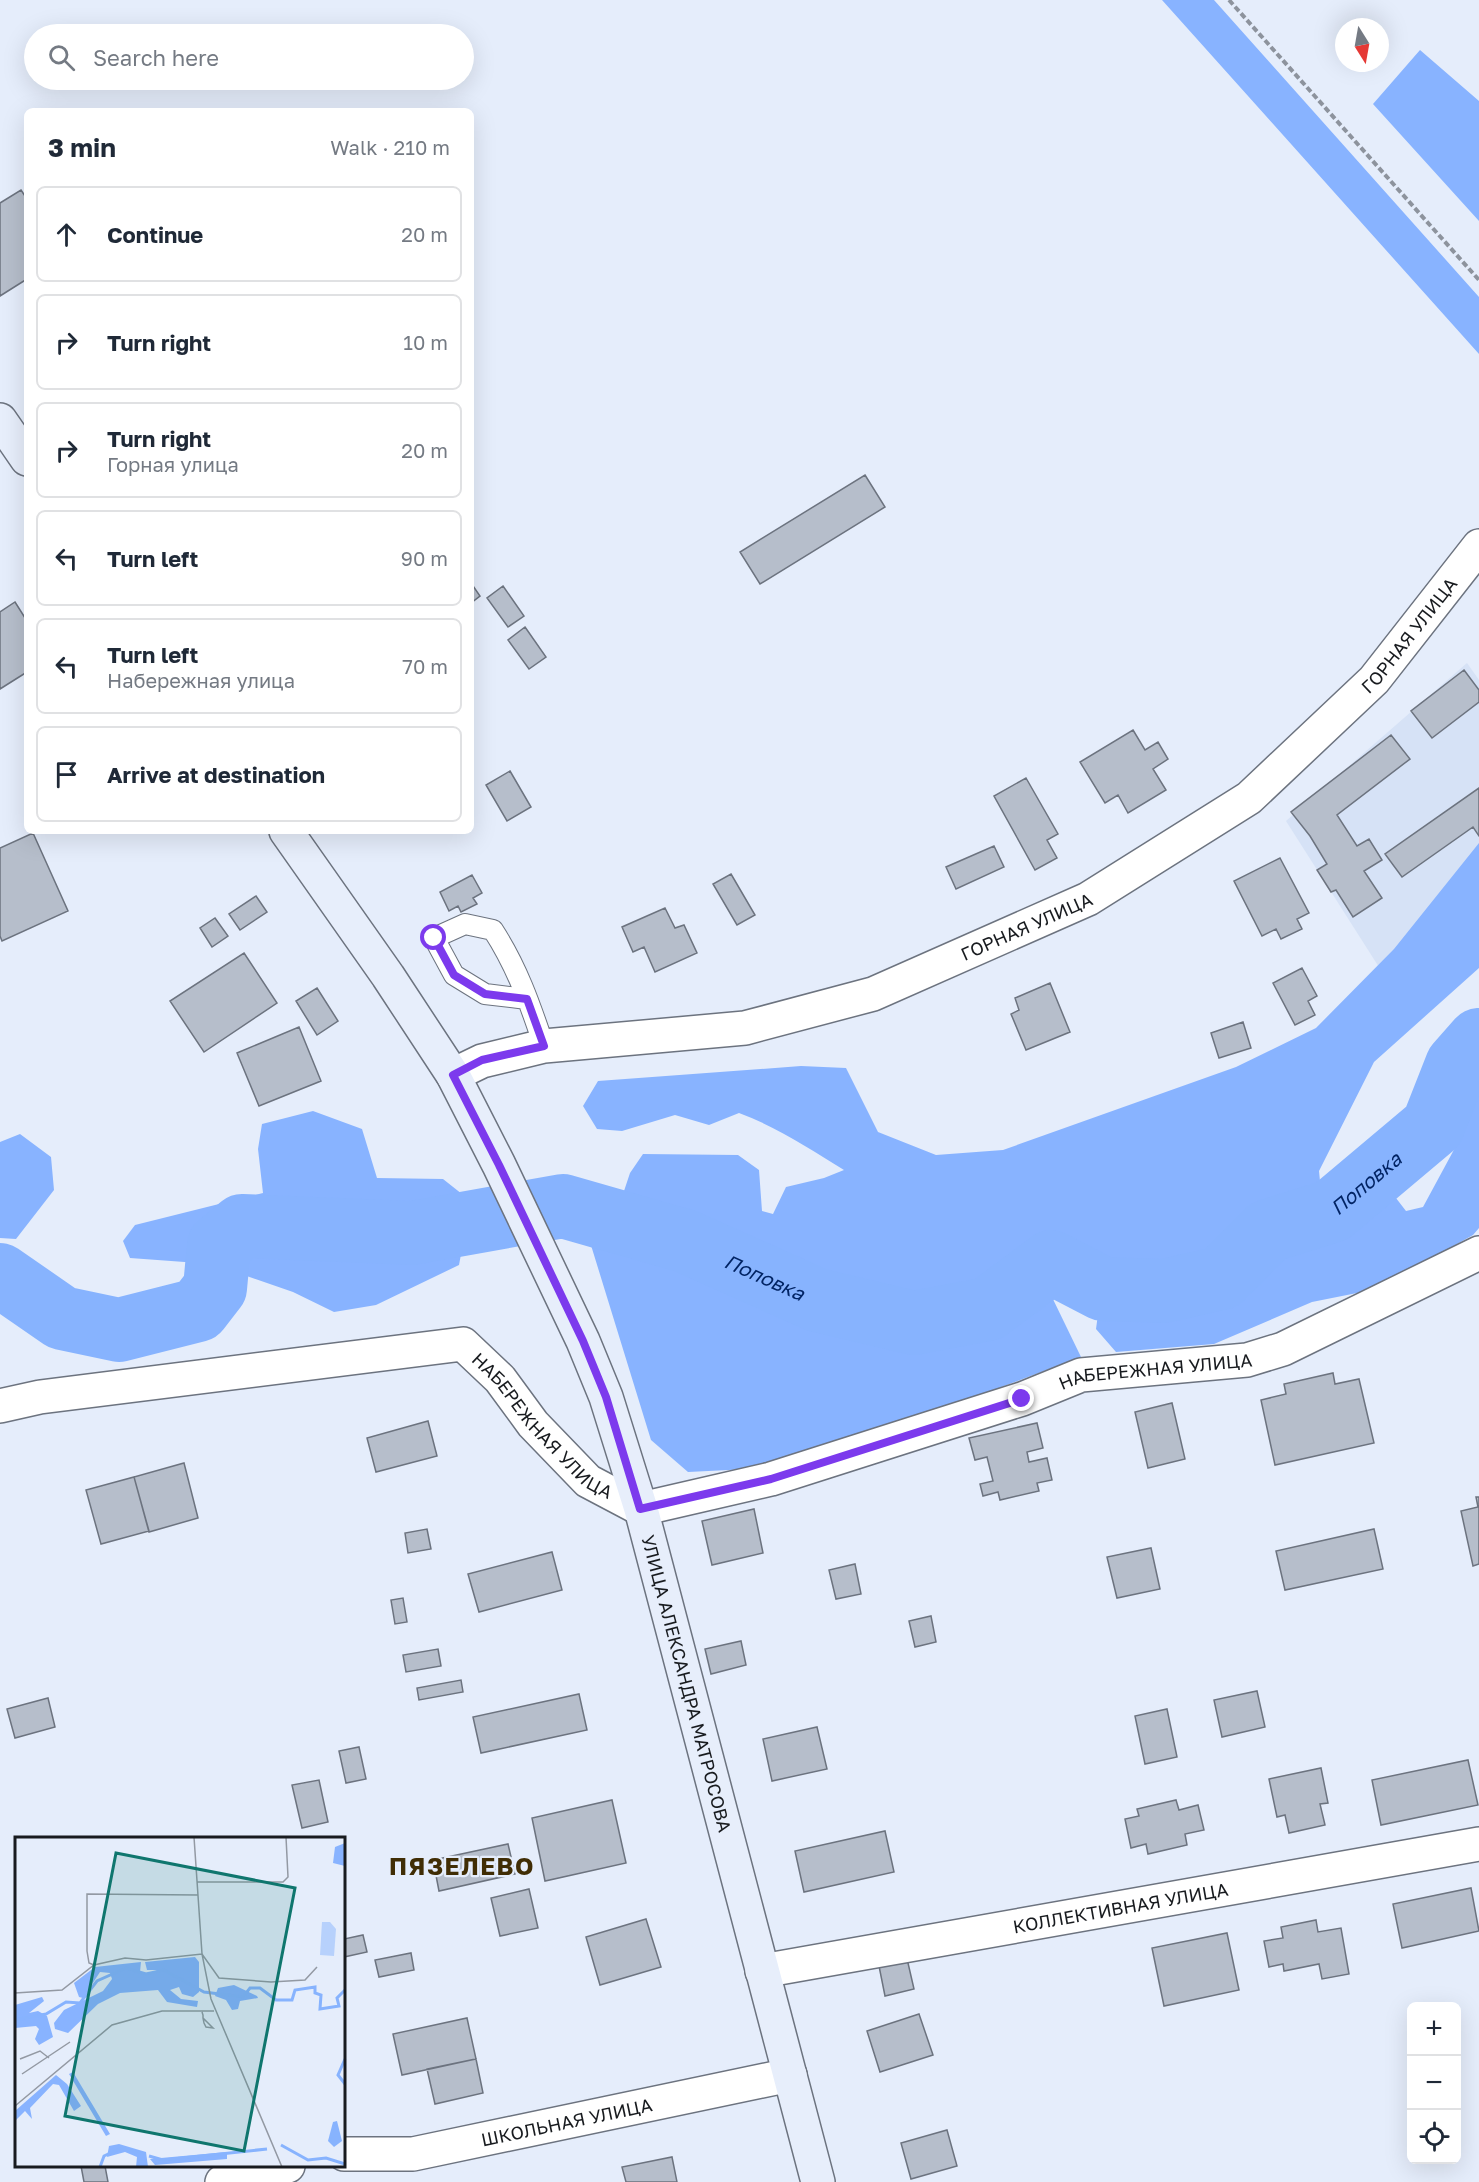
<!DOCTYPE html>
<meta charset="utf-8">
<style>
:root{--surface:#fff;--page:#f2f2f3;--text:#1f2937;--muted:#747a83;--line:#e0e1e3}
body{margin:0;font-family:"Golos Text",sans-serif;background:var(--page);color:var(--text)}
.controls{position:absolute;right:18px;bottom:18px;display:grid;overflow:hidden;border-radius:9px;box-shadow:0 6px 24px #0002}
.controls button{width:54px;height:54px;display:grid;place-items:center;padding:0;border:0;border-bottom:2px solid var(--line);background:var(--surface);color:var(--text);font:30px sans-serif}
.compass{position:absolute;left:1335px;top:18px;width:54px;height:54px;border-radius:50%;background:var(--surface);box-shadow:0 6px 24px #0002;rotate:169deg}
.stop{position:absolute;width:18px;height:18px;margin:-14px;border:4px solid #7c3aed;border-radius:50%;background:#fff}
.stop.end{background:#7c3aed;border-color:#fff;box-shadow:0 2px 6px #0008}
.list{margin:0;padding:0;list-style:none}
h2{display:flex;justify-content:space-between;align-items:center;height:78px;margin:0;padding:0 24px;font-size:26px}
h2 small{font-size:20px;font-weight:400;color:var(--muted)}
.list li{display:grid;grid-template-columns:39px 1fr auto;gap:18px;align-items:center;box-sizing:border-box;height:96px;margin:0 12px 12px;padding:0 12px;border:2px solid var(--line);border-radius:9px}
.list b{display:block;font-size:22px;white-space:nowrap}
.list p{margin:0;font-size:20px;white-space:nowrap;color:var(--muted)}
.list em{font-size:20px;font-style:normal;color:var(--muted)}
.icon{flex:none;width:33px;height:33px;fill:none;stroke:currentColor;stroke-width:2;stroke-linecap:round;stroke-linejoin:round}
.map{position:relative;flex:none;width:1479px;height:2182px;overflow:hidden}
.search{position:absolute;background:var(--surface);box-shadow:0 6px 24px #0002;left:24px;top:24px;width:450px;height:66px;display:flex;align-items:center;gap:15px;box-sizing:border-box;padding:0 21px;border-radius:33px;color:var(--muted);font-size:22px}
.panel{position:absolute;background:var(--surface);box-shadow:0 6px 24px #0002;left:24px;top:108px;width:450px;height:726px;border-radius:9px}
.map>svg:first-child{display:block}
</style>
<div class="map">
<svg width="1479" height="2182" viewBox="0 0 1479 2182">
<rect width="100%" height="100%" fill="#e5edfb"/>
<path fill="#d6e2f6" d="M1467,663L1479,680V878L1384,975L1286,821Z"/>
<path fill="#88b3ff" d="M1162,0H1214L1479,297V354Z
M1420,50L1479,101V221L1373,104Z
M1479,843V968L1374,1062L1319,1171L1322,1202L1341,1212L1389,1189L1406,1211L1423,1207L1463,1133V1091L1479,1058V1228L1473,1235L1377,1289L1312,1302L1214,1344L1116,1352L1096,1329L1099,1307L1113,1284L1102,1267L1045,1261L967,1300L961,1315L977,1331L1003,1326L1032,1296L1050,1293L1081,1357L789,1467L688,1472L651,1440L586,1229L599,1199L623,1194L630,1173L643,1154L738,1155L759,1170L762,1211L773,1214L786,1187L824,1178L844,1170C810,1149 777,1127 739,1113L709,1125L675,1115L622,1131L597,1129L583,1106L598,1081L801,1066L846,1068L878,1132L936,1155L1003,1150L1236,1067L1316,1028L1394,949Z
M313,1111L362,1129L377,1178L443,1179L467,1198V1222L459,1265L376,1305L334,1312L293,1292L212,1264L130,1258L123,1241L135,1225L263,1193L258,1149L262,1124Z
M20,1134L51,1157L54,1190L16,1239L0,1238V1142Z"/>
<g fill="none" stroke-linecap="round" stroke-linejoin="round">
<path stroke="#87b3fe" stroke-width="64" id="s1" d="M0,1275L62,1318L119,1330L198,1310L215,1288L219,1245L242,1226L412,1233L563,1206L685,1241L817,1300L914,1323L988,1309L1051,1262L1103,1289L1164,1291L1221,1278L1268,1231L1332,1211L1433,1126L1457,1065L1479,1040"/>
</g>
<path fill="#b6becb" stroke="#6c737f" stroke-width="1.5" d="M21,190L27,199V279L0,296V203Z
M865,475L885,507L760,584L740,552Z
M471,583L480,596L471,603Z
M503,586L524,616L508,627L487,598Z
M15,602L27,621V672L0,689V612Z
M525,627L546,657L529,669L508,640Z
M1464,670L1479,690V702L1432,738L1411,711Z
M1133,730L1145,750L1158,742L1168,759L1153,769L1166,790L1128,813L1118,795L1105,803L1080,762Z
M1391,735L1410,759L1337,815L1357,846L1369,839L1382,860L1364,871L1382,898L1353,917L1336,890L1331,892L1317,870L1327,864L1310,836L1291,812Z
M510,771L531,807L507,821L486,785Z
M1026,778L1058,834L1047,840L1057,858L1035,870L994,796Z
M1479,788V836L1473,827L1402,877L1385,854Z
M33,833L68,911L2,941L0,936V848Z
M994,846L1004,867L956,889L946,867Z
M1280,858L1309,913L1297,919L1302,929L1281,939L1276,929L1262,936L1234,881Z
M731,874L755,915L737,925L713,884Z
M472,875L482,893L473,898L477,904L461,912L458,906L449,911L440,892Z
M256,896L267,912L240,930L229,914Z
M665,908L675,928L684,925L697,953L655,972L644,947L633,952L622,927Z
M215,918L228,936L212,947L200,928Z
M244,953L277,1003L204,1052L170,1001Z
M1302,968L1317,996L1308,1001L1315,1015L1295,1025L1273,983Z
M1050,983L1070,1032L1026,1050L1011,1014L1019,1010L1015,998Z
M317,988L338,1021L317,1035L296,1001Z
M1243,1022L1251,1048L1219,1058L1211,1033Z
M299,1027L321,1081L259,1106L237,1053Z
M1333,1373L1335,1384L1359,1379L1374,1443L1275,1465L1261,1400L1286,1394L1284,1384Z
M1172,1403L1185,1459L1148,1468L1135,1412Z
M428,1421L437,1456L376,1472L367,1438Z
M1037,1423L1043,1448L1027,1452L1029,1462L1047,1458L1052,1480L1037,1483L1039,1491L1000,1500L998,1492L983,1496L980,1484L993,1481L987,1457L975,1460L969,1438Z
M184,1463L198,1518L149,1532L134,1477Z
M134,1477L149,1531L101,1544L86,1490Z
M1476,1497H1479V1564L1473,1566L1461,1511L1478,1507Z
M754,1509L763,1553L712,1565L702,1521Z
M427,1529L431,1549L408,1553L405,1533Z
M1374,1529L1383,1569L1285,1590L1276,1551Z
M1151,1548L1160,1589L1117,1598L1107,1557Z
M552,1552L562,1590L479,1612L468,1574Z
M855,1564L861,1594L836,1599L829,1570Z
M403,1598L407,1622L395,1624L391,1600Z
M931,1616L936,1642L915,1647L909,1621Z
M741,1641L746,1665L711,1674L705,1649Z
M438,1649L441,1666L406,1672L403,1655Z
M461,1680L463,1692L419,1700L417,1688Z
M1257,1691L1265,1727L1222,1737L1214,1700Z
M579,1694L587,1730L481,1753L473,1717Z
M48,1698L55,1727L15,1738L7,1709Z
M1167,1709L1177,1757L1145,1764L1135,1716Z
M817,1727L827,1769L772,1781L763,1739Z
M359,1747L366,1779L346,1783L339,1751Z
M1468,1760L1478,1805L1381,1825L1372,1780Z
M1321,1768L1328,1803L1320,1804L1325,1825L1289,1833L1285,1815L1277,1817L1269,1779Z
M319,1780L328,1822L302,1828L292,1785Z
M612,1800L626,1863L545,1881L532,1818Z
M1176,1800L1179,1810L1198,1805L1204,1830L1185,1834L1187,1845L1148,1854L1146,1844L1131,1848L1125,1819L1139,1816L1137,1809Z
M885,1831L894,1872L804,1892L795,1851Z
M508,1844L515,1874L439,1891L433,1860Z
M1471,1888L1479,1931L1402,1948L1393,1904Z
M529,1889L538,1928L500,1936L491,1898Z
M646,1919L661,1967L600,1985L586,1937Z
M1316,1920L1318,1932L1341,1928L1349,1974L1322,1979L1319,1964L1284,1971L1283,1964L1269,1967L1264,1941L1283,1938L1281,1927Z
M1227,1933L1239,1990L1164,2006L1152,1948Z
M363,1935L367,1952L344,1957V1939Z
M905,1950L914,1989L885,1996L877,1956Z
M411,1953L414,1970L379,1977L375,1960Z
M919,2014L933,2055L880,2072L867,2031Z
M467,2018L476,2059L402,2075L393,2034Z
M476,2059L483,2093L435,2104L427,2069Z
M947,2130L957,2166L911,2179L901,2143Z
M672,2157L677,2182H626L622,2167Z
M81,2166H105L108,2182H84Z"/>
<g fill="none" stroke-linecap="round" stroke-linejoin="round">
<defs>
<path id="service" d="M527,999L485,994L454,975L434,938L465,924L493,930C517,967 530,1004 544,1046"/>
<g id="minor">
<path id="s2" d="M453,1075L482,1061L544,1046L745,1028L873,994L1088,899L1249,798L1374,680L1479,546"/>
<path id="s3" d="M0,1406L40,1397L463,1344L500,1379L533,1424L588,1481L641,1509L771,1479L1022,1399L1081,1375L1247,1360L1283,1349L1479,1253"/>
<path id="s4" d="M762,1971L1479,1844"/>
<path id="s5" d="M344,2154H413L790,2075"/>
<path d="M222,2182L288,2166"/>
</g>
<g id="secondary">
<path d="M0,420L27,459"/>
<path id="s6" d="M286,831L388,976L453,1075L499,1165L583,1341L606,1397L641,1509L818,2182"/>
</g>
</defs>
<use href="#service" stroke="#6c737f" stroke-width="22"/>
<use href="#minor" stroke="#6c737f" stroke-width="36"/>
<use href="#secondary" stroke="#6c737f" stroke-width="36"/>
<path stroke="#8d939d" stroke-width="4" stroke-dasharray="6 3" stroke-linecap="butt" d="M1229,0L1479,280"/>
<use href="#service" stroke="#fff" stroke-width="20"/>
<use href="#minor" stroke="#fff" stroke-width="33"/>
<use href="#secondary" stroke="#e7eefb" stroke-width="33"/>
</g>
<g fill="none" stroke-linecap="round" stroke-linejoin="round">
<path stroke="#7c3aed" stroke-width="8" d="M434,938L454,975L485,994L527,999L544,1046L482,1060L453,1075L499,1165L583,1341L606,1397L640,1509L771,1479L1022,1399"/>
</g>
<g text-anchor="middle" dominant-baseline="central" stroke-width="4.5" stroke-linejoin="round" paint-order="stroke">
<g font-size="18" fill="#181b1f" stroke="#e5edfb">
<text stroke="none"><textPath href="#s2" startOffset="1084">ГОРНАЯ УЛИЦА</textPath></text>
<text stroke="none"><textPath href="#s2" startOffset="598">ГОРНАЯ УЛИЦА</textPath></text>
<text stroke="none"><textPath href="#s3" startOffset="1248">НАБЕРЕЖНАЯ УЛИЦА</textPath></text>
<text stroke="none"><textPath href="#s3" startOffset="582">НАБЕРЕЖНАЯ УЛИЦА</textPath></text>
<text stroke="none"><textPath href="#s6" startOffset="950">УЛИЦА АЛЕКСАНДРА МАТРОСОВА</textPath></text>
<text stroke="none"><textPath href="#s4" startOffset="364">КОЛЛЕКТИВНАЯ УЛИЦА</textPath></text>
<text stroke="none"><textPath href="#s5" startOffset="226">ШКОЛЬНАЯ УЛИЦА</textPath></text>
</g>
<g font-size="20" font-style="italic" fill="#022464" stroke="#e5edfb">
<text stroke="none"><textPath href="#s1" startOffset="1520">Поповка</textPath></text>
<text stroke="none"><textPath href="#s1" startOffset="854">Поповка</textPath></text>
</g>
<g font-size="24" font-weight="bold" letter-spacing="1.5" fill="#402d05" stroke="#e5edfb">
<text x="462" y="1865">ПЯЗЕЛЕВО</text>
</g>
</g>
<g transform="translate(15 1837)">
<rect width="330" height="330" fill="#e5edfb"/>
<path d="M307,85H315L321,92L319,119L305,118Z" fill="#b7d1fc"/>
<path d="M330,6V29L318,26L320,10ZM180,120L184,125V155L178,160L167,157L164,150L155,153L166,162L183,164L182,170L152,165L143,153L105,156L83,167L53,196L40,192L39,186L49,173L88,154L97,142L95,136L85,135L68,161L64,160L59,146L80,130L126,125L125,135L132,137L143,133H132L130,125ZM219,148L242,159L243,161L225,164L223,172L217,173L211,163L200,159L203,151ZM27,160L29,164L14,176L23,174L32,179L38,200L24,208L20,202L24,192L21,189L0,191V168ZM58,235L95,297L91,299L54,237ZM41,238L52,247L66,269L59,274L44,248L38,247L15,271L17,282L10,274L0,284V274ZM104,307L131,315L133,330H121L122,320L110,315L92,320L94,309ZM212,315V322L140,328L135,322Z" fill="#88b3ff"/>
<path d="M322,284L327,304L319,310L313,304L318,285Z" fill="#87b3fe"/>
<path fill="none" stroke="#87b3fe" stroke-width="3" d="M0,183L31,177L51,165L65,166L82,144L111,131L131,137L149,133L189,155L228,160L235,151H245L261,163H277L280,153L300,150V156L306,158L305,172L324,169L322,161L330,153M330,222L323,238L330,247M266,308L293,323L311,321L330,327M134,319L148,323L252,312M85,330L89,319L106,311L130,317"/>
<path fill="none" stroke="#9399a3" stroke-width="1.5" d="M179,0L187,117L196,162L267,330M182,45H268L273,40L271,0M79,128L74,126L72,114V57L183,58M0,156L47,153L79,128L110,121L131,123L187,117L204,141L256,145L290,143L302,130M187,175L188,178V181L189,186L191,190L198,191L188,181M5,222L25,214L34,221M7,237L55,205M0,269L97,188L147,174H199"/>
<path fill="#0f766e" fill-opacity="0.15" stroke="#0f766e" stroke-width="3" d="M101,16L280,51L229,314L50,279Z"/>
<rect width="330" height="330" fill="none" stroke="#181b1f" stroke-width="3"/>
</g>
</svg>
<div class="controls">
<button>+</button>
<button>−</button>
<button><svg class="icon" aria-label="locate" viewBox="0 0 24 24"><circle cx="12" cy="12" r="6"/><path d="M12 2v4M12 18v4M2 12h4M18 12h4"/></svg></button>
</div>
<svg class="compass" viewBox="-18 -18 36 36"><path d="M0-13l5 13h-10z" fill="#e53935"/><path d="M0 13l5-13h-10z" fill="#747a83"/></svg>
<div class="stop" style="left:434px;top:938px"></div>
<div class="stop end" style="left:1022px;top:1399px"></div>
<div class="search"><svg class="icon" aria-label="search" viewBox="0 0 24 24"><circle cx="10" cy="10" r="6"/><path d="M15 15l6 6"/></svg>Search here</div>
<section class="panel">
<h2>3 min<small>Walk · 210 m</small></h2>
<ul class="list">
<li><svg class="icon" aria-label="ahead" viewBox="0 0 24 24"><path d="M12 20V5M6 11l6-6 6 6"/></svg><div><b>Continue</b></div><em>20 m</em></li>
<li><svg class="icon" aria-label="right" viewBox="0 0 24 24"><path d="M7 20v-9h11M14 6l5 5-5 5"/></svg><div><b>Turn right</b></div><em>10 m</em></li>
<li><svg class="icon" aria-label="right" viewBox="0 0 24 24"><path d="M7 20v-9h11M14 6l5 5-5 5"/></svg><div><b>Turn right</b><p>Горная улица</p></div><em>20 m</em></li>
<li><svg class="icon" aria-label="left" viewBox="0 0 24 24"><path d="M17 20v-9H6M10 6l-5 5 5 5"/></svg><div><b>Turn left</b></div><em>90 m</em></li>
<li><svg class="icon" aria-label="left" viewBox="0 0 24 24"><path d="M17 20v-9H6M10 6l-5 5 5 5"/></svg><div><b>Turn left</b><p>Набережная улица</p></div><em>70 m</em></li>
<li><svg class="icon" aria-label="arrive" viewBox="0 0 24 24"><path d="M6 21V4h12l-3 4 3 4H6"/></svg><div><b>Arrive at destination</b></div></li>
</ul>
</section>
</div>
